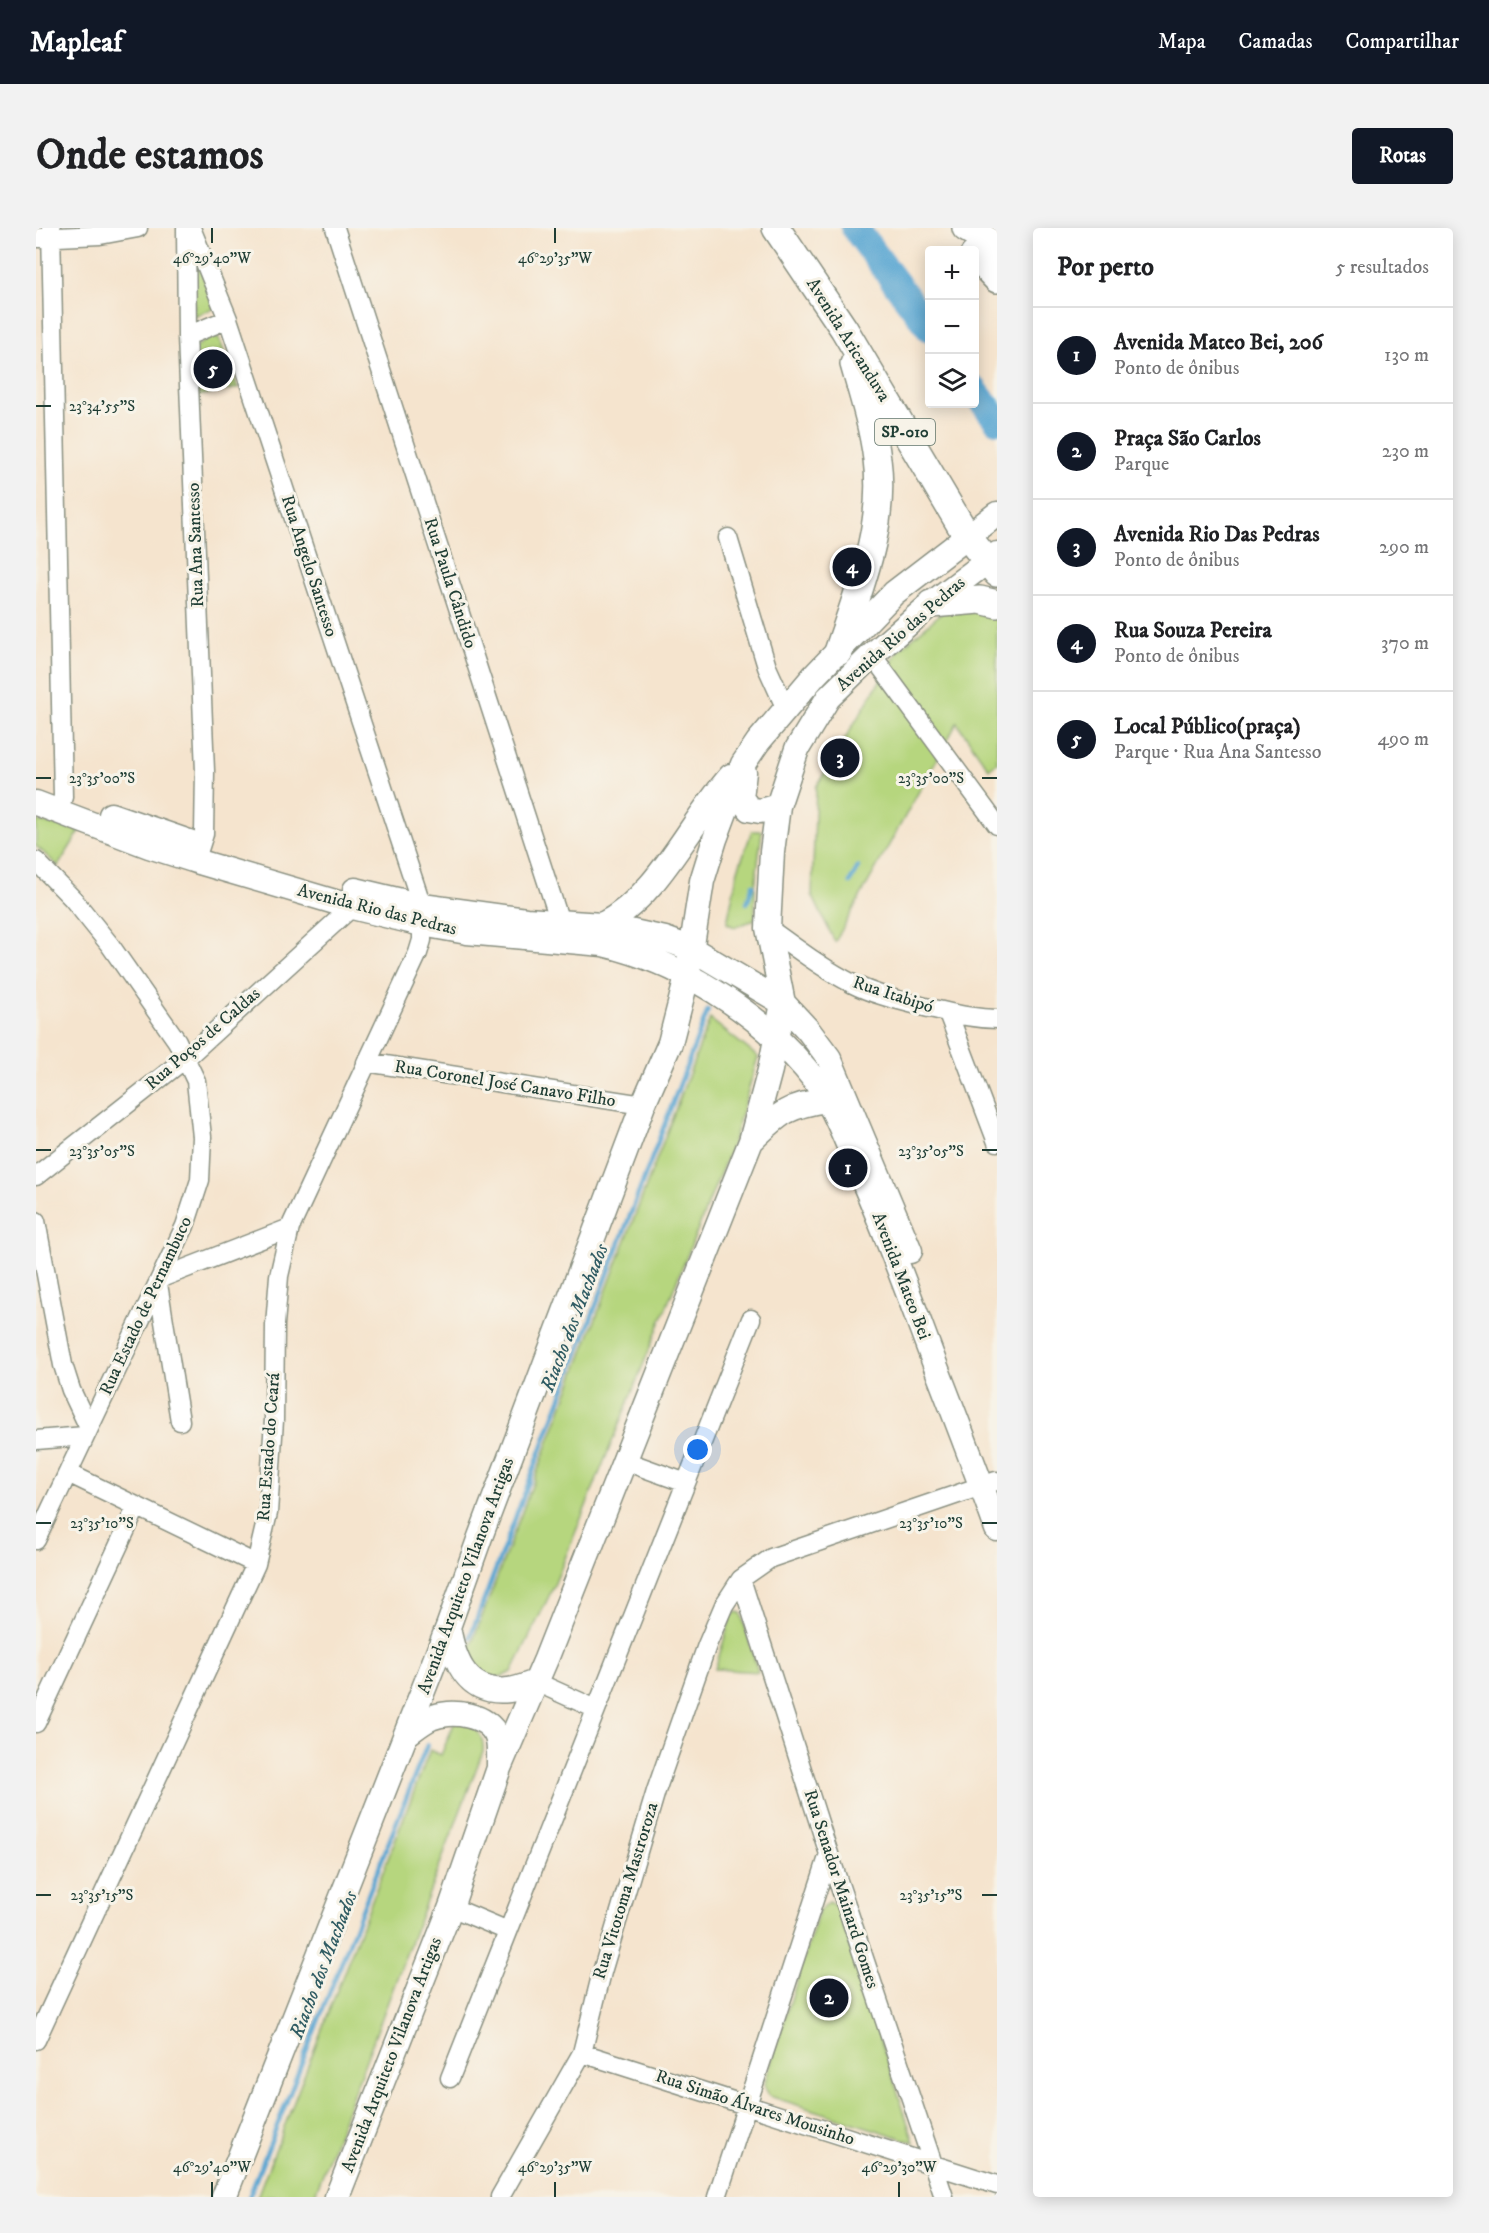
<!DOCTYPE html>
<html lang="pt">
<meta charset="utf-8">
<style>
:root{--surface:#fff;--page:#f2f2f2;--text:#202124;--muted:#757577;--line:#e0e0e0;--accent:#111827}
body{margin:0;font-family:"IM FELL DW Pica",serif;background:var(--page);color:var(--text)}
.controls{position:absolute;right:18px;top:18px;display:grid;overflow:hidden;border-radius:6px;box-shadow:0 3px 15px #0003}
.controls button{width:54px;height:54px;display:grid;place-items:center;padding:0;border:0;border-bottom:2px solid var(--line);background:var(--surface);color:var(--text);font:30px sans-serif}
.you{position:absolute;left:662px;top:1222px;width:21px;height:21px;margin:-15px;border:4px solid #fff;border-radius:50%;background:#1a73e8;box-shadow:0 0 0 9px #1a73e833}
.badge{display:grid;place-items:center;width:39px;height:39px;border-radius:50%;background:var(--accent);color:#fff;font-size:20px;font-weight:700}
.pin{position:absolute;translate:-50% -50%;border:3px solid #fff;box-shadow:0 2px 6px #0006}
.list{margin:0;padding:0;list-style:none}
h2{display:flex;justify-content:space-between;align-items:center;height:78px;margin:0;padding:0 24px;font-size:26px}
h2 small{font-size:20px;font-weight:400;color:var(--muted)}
.list li{display:grid;grid-template-columns:39px 1fr auto;gap:18px;align-items:center;box-sizing:border-box;height:96px;padding:0 24px;border-top:2px solid var(--line)}
.list b{display:block;font-size:22px;white-space:nowrap}
.list p{margin:0;font-size:20px;white-space:nowrap;color:var(--muted)}
.list em{font-size:20px;font-style:normal;color:var(--muted)}
.icon{flex:none;width:33px;height:33px;fill:none;stroke:currentColor;stroke-width:2;stroke-linecap:round;stroke-linejoin:round}
.map{position:relative;flex:none;width:961px;height:1969px;overflow:hidden;border-radius:6px}
header{display:flex;align-items:center;gap:36px;box-sizing:border-box;height:84px;padding:0 30px;background:var(--accent);color:#fff}
header strong{font-size:28px}
nav{display:flex;gap:33px;margin-inline-start:auto;font-size:21px}
.intro{display:flex;align-items:center;justify-content:space-between;box-sizing:border-box;height:144px;padding:0 36px}
h1{margin:0;font-size:42px}
.button{padding:15px 27px;border-radius:6px;background:var(--accent);color:#fff;font-size:21px;font-weight:700}
main{display:flex;gap:36px;padding:0 36px}
aside{flex:1;background:var(--surface);border-radius:6px;box-shadow:0 3px 15px #0003}
.map>svg:first-child{display:block}
</style>
<header>
<strong>Mapleaf</strong>
<nav><a>Mapa</a><a>Camadas</a><a>Compartilhar</a></nav>
</header>
<div class="intro"><h1>Onde estamos</h1><a class="button">Rotas</a></div>
<main>
<div class="map">
<svg width="961" height="1969" viewBox="0 0 961 1969">
<rect width="100%" height="100%" fill="#f7f3e8"/>
<filter id="ink" filterUnits="userSpaceOnUse"><feTurbulence type="fractalNoise" baseFrequency=".0167" numOctaves="2"/><feDisplacementMap in="SourceGraphic" scale="12" xChannelSelector="R" yChannelSelector="G"/><feConvolveMatrix kernelMatrix="1 2 1 2 8 2 1 2 1" color-interpolation-filters="sRGB"/></filter>
<filter id="wash" filterUnits="userSpaceOnUse"><feTurbulence type="fractalNoise" baseFrequency=".008" numOctaves="4" result="noise"/><feDisplacementMap in="SourceGraphic" scale="24" xChannelSelector="R" yChannelSelector="G"/><feGaussianBlur stdDeviation="1.35" result="paint"/><feColorMatrix in="noise" values="0 0 0 0 0 0 0 0 0 0 0 0 0 0 0 0 0 1.4 0 .05"/><feComposite in="paint" operator="in"/></filter>
<g filter="url(#wash)">
<rect width="100%" height="100%" fill="#f5e4ce"/>
<path fill="#b6d67e" stroke="#6a8a59" stroke-width="1.5" d="M158,30H161L178,80L158,88Z
M178,105L184,113L202,160L160,168L158,121Z
M911,380L961,382V534L953,541L921,495L799,714L776,667L780,559L862,423Z
M0,593L44,603L22,638L0,618Z
M716,603H726L719,659V692L698,699L691,695L702,642Z
M674,791L722,829L697,914L517,1360L476,1444C453,1455 448,1449 428,1436Z
M700,1384L705,1385L722,1444L679,1441L695,1389Z
M420,1491C436,1495 449,1506 447,1523L278,1969H221L394,1522L405,1527Z
M793,1674L801,1679L878,1914L733,1868L728,1857L783,1683Z"/>
<g fill="none" stroke-linecap="round" stroke-linejoin="round">
<path stroke="#59a6d2" stroke-width="4.5" d="M814,654L822,639
M711,675L717,657
M434,1409L672,782
M213,1969L391,1517"/>
<path stroke="#59a6d2" stroke-width="28" d="M819,0L894,101
M938,162L961,192"/>
</g>
</g>
<g filter="url(#ink)">
<g fill="none" stroke-linecap="round" stroke-linejoin="round">
<defs>
<path id="minor" d="M15,0L27,569L22,584
M150,0L151,108L169,543L168,606L160,631
M299,0L524,694L525,704
M0,10L64,7L102,0
M151,108L192,91
M692,310L731,439L750,481
M836,427L961,597
M0,633L37,671L74,717L141,813L160,853L166,909L164,952L149,998L0,1312
M732,700C760,720 787,741 817,756C841,768 867,773 893,780C916,785 937,791 961,791
M912,785L961,914
M330,834L607,877
M0,948L150,830L316,679L320,671
M0,993L27,1137L35,1162L53,1200
M125,1050L254,1000
M122,1056L144,1193
M0,1212L49,1208
M589,1233L650,1255
M32,1245L220,1336
M705,1351L793,1626L908,1969
M500,1454L560,1481
M0,1495L101,1278
M415,1679L472,1703
M0,1812L220,1336L232,1285L238,1192L239,1097L243,1048L254,1000L382,725L386,712V678L192,91L155,0
M546,1825L961,1957
M414,1850L715,1091
M464,1969L546,1825L566,1744L620,1563L671,1417L688,1377L705,1351L735,1330L960,1253
M681,1969L793,1626"/>
<path id="major" d="M708,544L705,570L713,581L724,583L742,578
M0,575L113,618L160,633L316,679L386,696L431,704L567,716C642,733 719,782 769,840C798,873 812,918 829,957C855,1017 877,1078 900,1139C921,1193 942,1247 961,1301
M75,587L159,616
M319,662L386,678L490,692L566,697L629,711L656,721L747,775L772,802L793,830L874,1023
M566,697C623,668 653,595 695,548
M717,911C744,885 753,877 791,872
M412,1399C418,1433 431,1467 473,1462C482,1461 491,1457 500,1454
M371,1506C378,1501 386,1494 395,1490C414,1481 453,1486 461,1509C464,1518 463,1528 463,1537
M188,1969L412,1399L444,1309L607,877L634,815L651,749L666,653L679,611L707,536L722,514L778,448L858,365L961,286
M301,1969L415,1679L463,1540L510,1431L715,913L734,842L747,775L732,700L736,624L742,578L761,521L792,470L836,427L895,376L961,326"/>
<path id="highway" d="M740,0L808,101L931,308L961,345
M930,0L961,18
M938,27L961,51
M895,376L944,372L961,376
M802,424C823,361 850,298 841,231C837,199 827,167 818,136"/>
</defs>
<use href="#minor" stroke="#8a9081" stroke-width="21"/>
<use href="#major" stroke="#8a9081" stroke-width="27"/>
<use href="#highway" stroke="#8a9081" stroke-width="30"/>
<use href="#minor" stroke="#fff" stroke-width="18"/>
<use href="#major" stroke="#fff" stroke-width="24"/>
<use href="#highway" stroke="#fff" stroke-width="27"/>
</g>
</g>
<path fill="none" stroke="#1f3d34" stroke-width="2" d="M176,0V15M519,0V15M0,178H15M0,550H15M946,550H961M0,922H15M946,922H961M0,1295H15M946,1295H961M0,1667H15M946,1667H961M176,1954V1969M519,1954V1969M863,1954V1969"/>
<g text-anchor="middle" dominant-baseline="central" stroke-width="6" stroke-linejoin="round" paint-order="stroke">
<rect fill="#f7f3e8" stroke="#60746a" stroke-width="1.5" x="839" y="191" width="60" height="26" rx="4.5"/>
<g font-size="16" font-weight="bold" fill="#1f3d34">
<text x="869" y="204">SP-010</text>
</g>
<g font-size="18" fill="#1f3d34" stroke="#f7f3e8">
<text transform="translate(812 112) rotate(58)">Avenida Aricanduva</text>
<text transform="translate(160 317) rotate(-92)">Rua Ana Santesso</text>
<text transform="translate(273 338) rotate(72)">Rua Angelo Santesso</text>
<text transform="translate(414 355) rotate(72)">Rua Paula Cândido</text>
<text transform="translate(865 406) rotate(-41)">Avenida Rio das Pedras</text>
<text transform="translate(341 682) rotate(14)">Avenida Rio das Pedras</text>
<text transform="translate(857 767) rotate(18)">Rua Itabipó</text>
<text transform="translate(167 811) rotate(-41)">Rua Poços de Caldas</text>
<text transform="translate(469 856) rotate(9)">Rua Coronel José Canavo Filho</text>
<text transform="translate(865 1048) rotate(69)">Avenida Mateo Bei</text>
<text transform="translate(110 1078) rotate(-65)">Rua Estado de Pernambuco</text>
<text transform="translate(233 1219) rotate(-86)">Rua Estado do Ceará</text>
<text transform="translate(430 1348) rotate(-70)">Avenida Arquiteto Vilanova Artigas</text>
<text transform="translate(805 1661) rotate(72)">Rua Senador Mainard Gomes</text>
<text transform="translate(590 1663) rotate(-73)">Rua Vitotoma Mastroroza</text>
<text transform="translate(356 1827) rotate(-69)">Avenida Arquiteto Vilanova Artigas</text>
<text transform="translate(719 1880) rotate(18)">Rua Simão Álvares Mousinho</text>
</g>
<g font-size="20" font-style="italic" fill="#305c63" stroke="#f7f3e8">
<text transform="translate(539 1090) rotate(-69)">Riacho dos Machados</text>
<text transform="translate(288 1737) rotate(-69)">Riacho dos Machados</text>
</g>
</g>
<g font-size="15" text-anchor="middle" fill="#1f3d34" stroke="#f7f3e8" stroke-width="6" stroke-linejoin="round" paint-order="stroke">
<text x="176" y="35">46°29'40"W</text>
<text x="519" y="35">46°29'35"W</text>
<text x="66" y="183">23°34'55"S</text>
<text x="66" y="555">23°35'00"S</text>
<text x="895" y="555">23°35'00"S</text>
<text x="66" y="928">23°35'05"S</text>
<text x="895" y="928">23°35'05"S</text>
<text x="66" y="1300">23°35'10"S</text>
<text x="895" y="1300">23°35'10"S</text>
<text x="66" y="1672">23°35'15"S</text>
<text x="895" y="1672">23°35'15"S</text>
<text x="176" y="1944">46°29'40"W</text>
<text x="519" y="1944">46°29'35"W</text>
<text x="863" y="1944">46°29'30"W</text>
</g>
</svg>
<div class="controls">
<button>+</button>
<button>−</button>
<button><svg class="icon" aria-label="layers" viewBox="0 0 24 24"><path d="M12 4l9 5-9 5-9-5zM3 14l9 5 9-5"/></svg></button>
</div>
<div class="you"></div>
<div class="pin badge" style="left:812px;top:940px">1</div>
<div class="pin badge" style="left:793px;top:1770px">2</div>
<div class="pin badge" style="left:804px;top:530px">3</div>
<div class="pin badge" style="left:816px;top:339px">4</div>
<div class="pin badge" style="left:177px;top:141px">5</div>
</div>
<aside>
<h2>Por perto<small>5 resultados</small></h2>
<ul class="list">
<li><span class="badge">1</span><div><b>Avenida Mateo Bei, 206</b><p>Ponto de ônibus</p></div><em>130 m</em></li>
<li><span class="badge">2</span><div><b>Praça São Carlos</b><p>Parque</p></div><em>230 m</em></li>
<li><span class="badge">3</span><div><b>Avenida Rio Das Pedras</b><p>Ponto de ônibus</p></div><em>290 m</em></li>
<li><span class="badge">4</span><div><b>Rua Souza Pereira</b><p>Ponto de ônibus</p></div><em>370 m</em></li>
<li><span class="badge">5</span><div><b>Local Público(praça)</b><p>Parque · Rua Ana Santesso</p></div><em>490 m</em></li>
</ul>
</aside>
</main>
